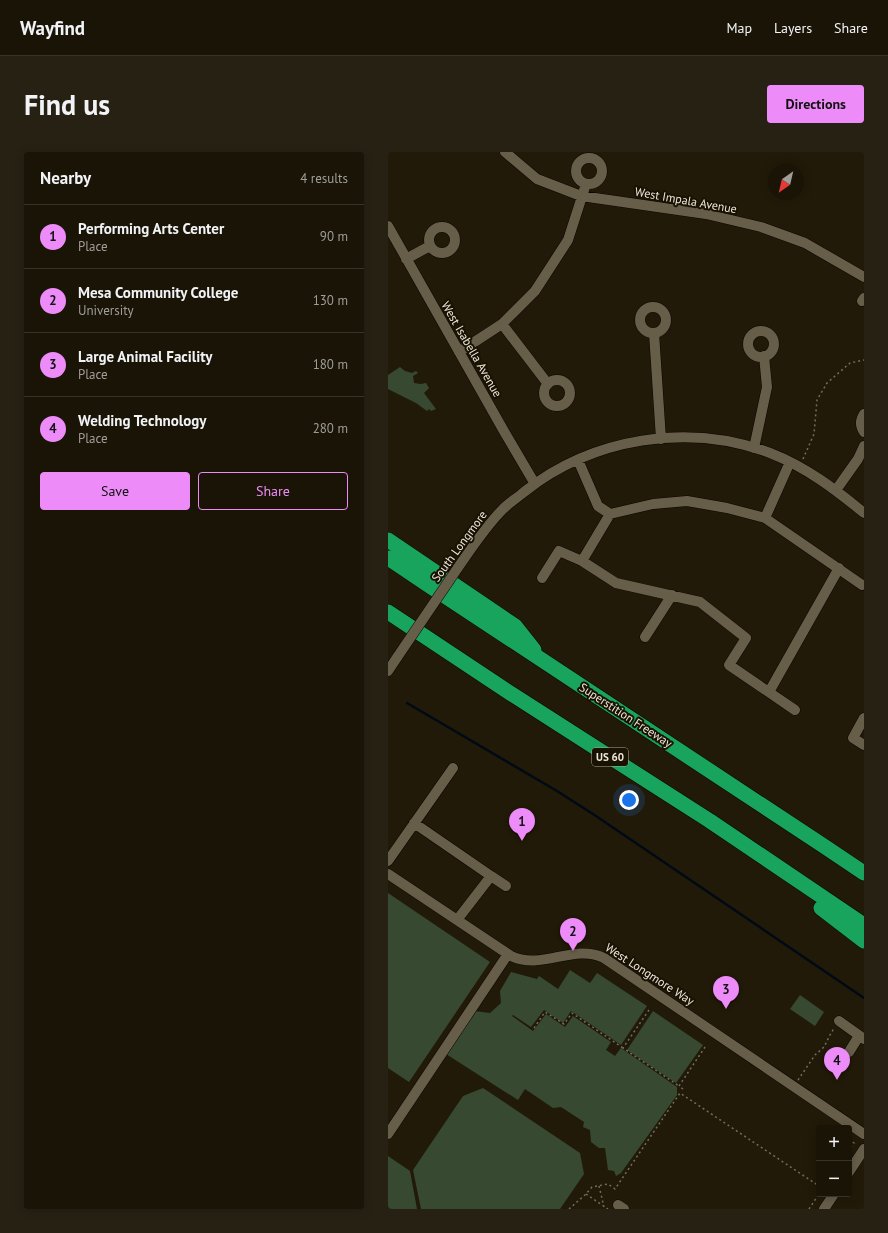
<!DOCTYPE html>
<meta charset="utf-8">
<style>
:root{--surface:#1a1406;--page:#272114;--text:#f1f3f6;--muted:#9f9e9b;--line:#383328;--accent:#ed8cf9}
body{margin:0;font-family:"PT Sans",sans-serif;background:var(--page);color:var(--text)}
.controls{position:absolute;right:12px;bottom:12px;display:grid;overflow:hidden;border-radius:4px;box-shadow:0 2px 10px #0003}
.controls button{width:36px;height:36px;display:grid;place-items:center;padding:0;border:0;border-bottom:1px solid var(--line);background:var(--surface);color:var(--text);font:20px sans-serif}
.compass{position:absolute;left:380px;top:12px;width:36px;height:36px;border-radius:50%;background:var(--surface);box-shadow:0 2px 10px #0003;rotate:214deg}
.you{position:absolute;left:241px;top:648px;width:14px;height:14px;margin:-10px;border:3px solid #fff;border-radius:50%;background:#1a73e8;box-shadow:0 0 0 6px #1a73e833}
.badge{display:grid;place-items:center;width:26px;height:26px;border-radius:50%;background:var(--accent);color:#111;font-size:13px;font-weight:700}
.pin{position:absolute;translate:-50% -33px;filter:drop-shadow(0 1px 2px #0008)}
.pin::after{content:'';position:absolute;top:21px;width:14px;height:12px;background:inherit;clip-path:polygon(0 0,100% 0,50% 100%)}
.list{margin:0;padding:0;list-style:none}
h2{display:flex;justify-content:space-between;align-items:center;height:52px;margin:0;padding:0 16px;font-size:17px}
h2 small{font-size:13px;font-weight:400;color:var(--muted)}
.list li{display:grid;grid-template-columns:26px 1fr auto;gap:12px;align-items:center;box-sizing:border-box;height:64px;padding:0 16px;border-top:1px solid var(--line)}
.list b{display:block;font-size:15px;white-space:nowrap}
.list p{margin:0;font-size:13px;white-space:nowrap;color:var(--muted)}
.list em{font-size:13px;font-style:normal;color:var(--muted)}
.actions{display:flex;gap:8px;padding:12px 16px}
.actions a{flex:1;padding:9px 0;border:1px solid var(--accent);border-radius:4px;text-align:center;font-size:14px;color:var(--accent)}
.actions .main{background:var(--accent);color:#111}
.map{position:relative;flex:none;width:476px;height:1057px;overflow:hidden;border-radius:4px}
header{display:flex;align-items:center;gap:24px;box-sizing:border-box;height:56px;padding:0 20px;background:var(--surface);border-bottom:1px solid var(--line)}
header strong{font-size:19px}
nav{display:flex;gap:22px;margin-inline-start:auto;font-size:14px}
.intro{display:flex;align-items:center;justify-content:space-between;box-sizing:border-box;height:96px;padding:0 24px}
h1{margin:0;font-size:28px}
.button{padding:10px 18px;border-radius:4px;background:var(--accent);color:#111;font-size:14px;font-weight:700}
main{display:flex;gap:24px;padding:0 24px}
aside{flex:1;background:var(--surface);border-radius:4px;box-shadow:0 2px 10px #0003}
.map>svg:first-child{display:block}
</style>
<header>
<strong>Wayfind</strong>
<nav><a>Map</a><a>Layers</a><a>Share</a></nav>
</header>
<div class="intro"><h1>Find us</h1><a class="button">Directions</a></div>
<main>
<aside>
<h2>Nearby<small>4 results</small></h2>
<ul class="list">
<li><span class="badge">1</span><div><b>Performing Arts Center</b><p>Place</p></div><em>90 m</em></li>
<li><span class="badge">2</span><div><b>Mesa Community College</b><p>University</p></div><em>130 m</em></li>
<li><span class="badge">3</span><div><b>Large Animal Facility</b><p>Place</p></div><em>180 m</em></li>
<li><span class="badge">4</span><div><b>Welding Technology</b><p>Place</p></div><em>280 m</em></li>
</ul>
<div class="actions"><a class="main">Save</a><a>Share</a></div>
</aside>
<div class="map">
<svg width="476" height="1057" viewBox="0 0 476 1057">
<rect width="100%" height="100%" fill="#221a08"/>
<path fill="#374931" d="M12,215L17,219L24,221L28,219L30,221L25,224L26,231L33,232L38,231L41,236L36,241L48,257L43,259L41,257L39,259L28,251L0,237V223Z
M0,741L102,810L21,930L0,916Z
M182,818L202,831L209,821L259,854L233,893L183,859L175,871L156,858L143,875L125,863L124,864L145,879L158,862L177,875L185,864L223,890L218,898L227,904L233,896L289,935V943L233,1021L228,1024L226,1019L220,1018L217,996H211L203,990L202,978L195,975L196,970L173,955L165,956L137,937L130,948L58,902L86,859L102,861L113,851L112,839L123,820L149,827L151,824L170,837Z
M412,843L436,860L427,874L402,857Z
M265,859L315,893L288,931L239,898Z
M95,936L192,1001L196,1022L172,1057H33L25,1018L75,944Z
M0,1004L22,1019L29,1057H0Z"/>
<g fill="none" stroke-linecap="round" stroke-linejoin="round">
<path stroke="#000a14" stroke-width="2.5" d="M19,551L169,639L208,664L476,846"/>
<defs>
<path id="minor" d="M117,0L149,27L193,44L318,62L373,75L417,91L476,125
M188 19a13 13 0 1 1 26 0a13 13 0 1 1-26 0Z
M0,74L117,281L147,332
M41 88a13 13 0 1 1 26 0a13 13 0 1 1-26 0Z
M18,107L42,94
M474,149L476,146
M252 168a13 13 0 1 1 26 0a13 13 0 1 1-26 0Z
M114,172L160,232
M360 192a13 13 0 1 1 26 0a13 13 0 1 1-26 0Z
M266,181L273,287
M71,200L114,172L147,139L180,88L198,32
M156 241a13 13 0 1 1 26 0a13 13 0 1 1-26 0Z
M476,262C472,268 472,274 476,280
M366,296L379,235L376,204
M190,308L210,354L222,362
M448,338L470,307L476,294
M377,366L402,310
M69,417C83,397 97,375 115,357C121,351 129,346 136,340C204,286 300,270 382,301C418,315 447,337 476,361
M154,426L171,399L194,409
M257,485L284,443
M0,519L10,504
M381,540L451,416
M407,558L341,513L358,486L312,450L228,431L194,409L222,362L265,352L299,349L339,356L377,366L474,433
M476,566L465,586L476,593
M26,671L103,724
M0,709L65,616
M0,722L123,804C154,819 186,791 216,806L476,982
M69,768L103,724L118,734
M451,869L476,887
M461,900L471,884
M0,982L120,802
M461,1020L476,997
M230,1053L236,1057
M436,1057L446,1042"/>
<path id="highway" d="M0,388L127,474L146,498
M0,406C158,512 318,615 476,721
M0,460L122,541L322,669L476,773
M433,756L476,789"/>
</defs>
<use href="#minor" stroke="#0b0500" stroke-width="11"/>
<use href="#highway" stroke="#0b0500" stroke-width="16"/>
<path stroke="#746d5d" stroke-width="1.5" stroke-dasharray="2 3" stroke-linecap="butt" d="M415,307L426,282L429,248L439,231L462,211L476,208
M261,858L235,896L291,934
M146,876L157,860L176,872L184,861L235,896
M410,928L427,903L436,895L442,883L446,876
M295,937L291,934L317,895
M461,987L466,991L461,998
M211,1034L216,1055
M198,1042L220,1057
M181,1057L198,1042L204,1035L220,1032L227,1037L292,941L431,1034
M421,1057L431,1042"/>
<use href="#minor" stroke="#675e4a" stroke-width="10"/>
<use href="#highway" stroke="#19a45d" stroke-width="15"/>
<defs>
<path id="minor-bridge" d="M10,504L69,417"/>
</defs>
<use href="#minor-bridge" stroke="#0b0500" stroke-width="11" stroke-linecap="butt"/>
<use href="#minor-bridge" stroke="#675e4a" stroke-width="10"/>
</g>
<g text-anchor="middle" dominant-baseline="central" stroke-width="4" stroke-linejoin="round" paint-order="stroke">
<rect fill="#191102" stroke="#ada79a" stroke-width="1" x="204" y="596" width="36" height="18" rx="3"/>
<g font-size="11" font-weight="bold" fill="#ece7db">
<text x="222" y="605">US 60</text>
</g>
<g font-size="12" fill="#ece7db" stroke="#191102">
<text transform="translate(298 48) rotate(10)">West Impala Avenue</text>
<text transform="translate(84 197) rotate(60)">West Isabella Avenue</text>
<text transform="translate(71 394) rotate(-54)">South Longmore</text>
<text transform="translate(238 563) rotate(33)">Superstition Freeway</text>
<text transform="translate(262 822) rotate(33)">West Longmore Way</text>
</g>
</g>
</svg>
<div class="controls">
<button>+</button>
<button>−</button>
</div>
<svg class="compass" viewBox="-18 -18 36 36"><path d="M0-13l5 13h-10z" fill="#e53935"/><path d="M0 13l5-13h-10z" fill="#9f9e9b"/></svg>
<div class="you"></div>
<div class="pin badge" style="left:134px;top:689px">1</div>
<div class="pin badge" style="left:185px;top:799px">2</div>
<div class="pin badge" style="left:338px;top:857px">3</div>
<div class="pin badge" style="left:449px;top:928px">4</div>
</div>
</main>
